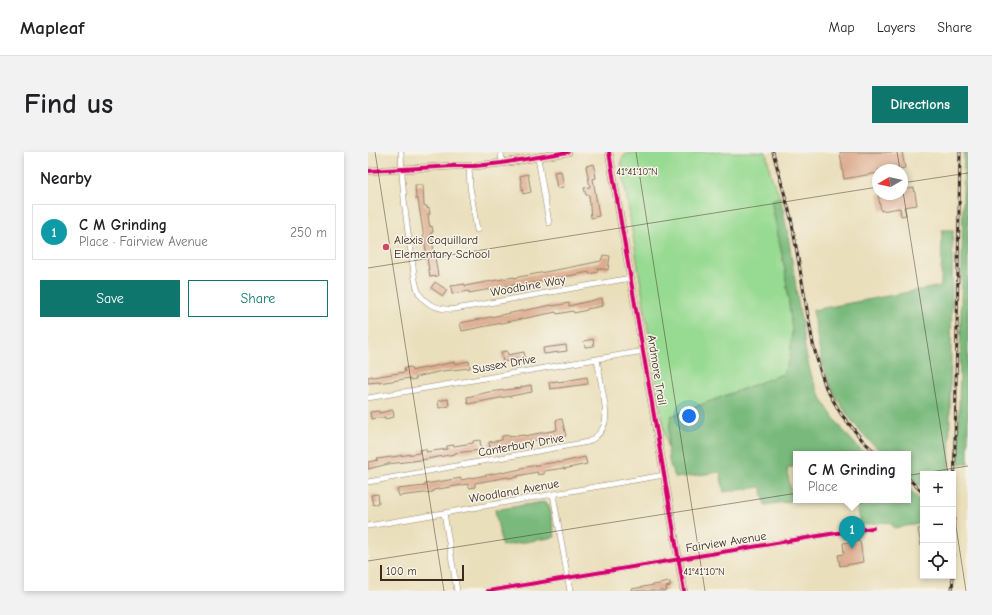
<!DOCTYPE html>
<meta charset="utf-8">
<style>
:root{--surface:#fff;--page:#f2f2f2;--text:#202124;--muted:#757577;--line:#e0e0e0;--accent:#0f766e}
body{margin:0;font-family:"Comic Neue",sans-serif;background:var(--page);color:var(--text)}
.controls{position:absolute;right:12px;bottom:12px;display:grid;overflow:hidden;border-radius:0px;box-shadow:0 2px 6px #0003}
.controls button{width:36px;height:36px;display:grid;place-items:center;padding:0;border:0;border-bottom:1px solid var(--line);background:var(--surface);color:var(--text);font:20px sans-serif}
.compass{position:absolute;left:504px;top:12px;width:36px;height:36px;border-radius:50%;background:var(--surface);box-shadow:0 2px 6px #0003;rotate:261deg}
.scale{position:absolute;left:12px;bottom:10px;width:84px;box-sizing:border-box;padding-left:4px;border:2px solid #3b2a1e;border-top:0;font-size:11px;line-height:14px;white-space:nowrap;color:#3b2a1e;-webkit-text-stroke:3px #f7f3e8;paint-order:stroke}
.you{position:absolute;left:321px;top:264px;width:14px;height:14px;margin:-10px;border:3px solid #fff;border-radius:50%;background:#1a73e8;box-shadow:0 0 0 6px #1a73e833}
.badge{display:grid;place-items:center;width:26px;height:26px;border-radius:50%;background:var(--accent);color:#fff;font-size:13px;font-weight:700}
.pin{position:absolute;translate:-50% -33px;filter:drop-shadow(0 1px 2px #0008)}
.pin::after{content:'';position:absolute;top:21px;width:14px;height:12px;background:inherit;clip-path:polygon(0 0,100% 0,50% 100%)}
.popup{position:absolute;left:425px;top:299px;width:118px;height:52px;box-sizing:border-box;display:grid;place-content:center;border-radius:0px;background:var(--surface);filter:drop-shadow(0 1px 3px #0005);font-size:13px;white-space:nowrap;color:var(--muted)}
.popup b{font-size:15px;color:var(--text)}
.popup::after{content:'';position:absolute;left:50%;top:100%;margin-left:-8px;border:8px solid transparent;border-top-color:var(--surface)}
.list{margin:0;padding:0;list-style:none}
h2{display:flex;justify-content:space-between;align-items:center;height:52px;margin:0;padding:0 16px;font-size:17px}
h2 small{font-size:13px;font-weight:400;color:var(--muted)}
.list li{display:grid;grid-template-columns:26px 1fr auto;gap:12px;align-items:center;box-sizing:border-box;height:56px;margin:0 8px 8px;padding:0 8px;border:1px solid var(--line);border-radius:0px}
.list b{display:block;font-size:15px;white-space:nowrap}
.list p{margin:0;font-size:13px;white-space:nowrap;color:var(--muted)}
.list em{font-size:13px;font-style:normal;color:var(--muted)}
.actions{display:flex;gap:8px;padding:12px 16px}
.actions a{flex:1;padding:9px 0;border:1px solid var(--accent);border-radius:0px;text-align:center;font-size:14px;color:var(--accent)}
.actions .main{background:var(--accent);color:#fff}
.icon{flex:none;width:22px;height:22px;fill:none;stroke:currentColor;stroke-width:2;stroke-linecap:round;stroke-linejoin:round}
.map{position:relative;flex:none;width:600px;height:439px;overflow:hidden;border-radius:0px}
header{display:flex;align-items:center;gap:24px;box-sizing:border-box;height:56px;padding:0 20px;background:var(--surface);border-bottom:1px solid var(--line)}
header strong{font-size:19px}
nav{display:flex;gap:22px;margin-inline-start:auto;font-size:14px}
.intro{display:flex;align-items:center;justify-content:space-between;box-sizing:border-box;height:96px;padding:0 24px}
h1{margin:0;font-size:28px}
.button{padding:10px 18px;border-radius:0px;background:var(--accent);color:#fff;font-size:14px;font-weight:700}
main{display:flex;gap:24px;padding:0 24px}
aside{flex:1;background:var(--surface);border-radius:0px;box-shadow:0 2px 6px #0003}
.map>svg:first-child{display:block}
</style>
<header>
<strong>Mapleaf</strong>
<nav><a>Map</a><a>Layers</a><a>Share</a></nav>
</header>
<div class="intro"><h1>Find us</h1><a class="button">Directions</a></div>
<main>
<aside>
<h2>Nearby<small></small></h2>
<ul class="list">
<li><span class="badge" style="background:#0f9aa8">1</span><div><b>C M Grinding</b><p>Place · Fairview Avenue</p></div><em>250 m</em></li>
</ul>
<div class="actions"><a class="main">Save</a><a>Share</a></div>
</aside>
<div class="map">
<svg width="600" height="439" viewBox="0 0 600 439">
<rect width="100%" height="100%" fill="#f7f3e8"/>
<filter id="ink" filterUnits="userSpaceOnUse"><feTurbulence type="fractalNoise" baseFrequency=".025" numOctaves="2"/><feDisplacementMap in="SourceGraphic" scale="8" xChannelSelector="R" yChannelSelector="G"/><feConvolveMatrix kernelMatrix="1 2 1 2 8 2 1 2 1" color-interpolation-filters="sRGB"/></filter>
<filter id="wash" filterUnits="userSpaceOnUse"><feTurbulence type="fractalNoise" baseFrequency=".012" numOctaves="4" result="noise"/><feDisplacementMap in="SourceGraphic" scale="16" xChannelSelector="R" yChannelSelector="G"/><feGaussianBlur stdDeviation="0.9" result="paint"/><feColorMatrix in="noise" values="0 0 0 0 0 0 0 0 0 0 0 0 0 0 0 0 0 1.4 0 .05"/><feComposite in="paint" operator="in"/></filter>
<g filter="url(#wash)">
<rect width="100%" height="100%" fill="#eadfbb"/>
<path fill="#97da91" stroke="#698258" d="M273,0H398L403,24L412,45L403,48L417,118L424,178L422,208L415,222L303,264L299,295L253,10C255,0 264,1 273,0Z"/>
<path fill="#79ba7b" stroke="#5a724c" d="M596,0H600V312H590Z
M412,45C422,85 426,127 433,168C436,188 438,209 445,228C456,256 476,282 497,302H428V314L419,316L424,349L397,353L393,335L356,340L352,320L308,326C296,308 300,284 303,264L415,222L422,207L424,178L417,118L403,48Z
M574,78H585L581,322H555V336L540,323V302H516C490,281 461,243 454,210C450,193 448,176 445,158L573,134Z
M540,336C555,350 555,351 555,371L526,376L523,371L516,370L493,373L488,348H540Z
M175,350L181,353L187,385L134,394L127,358Z"/>
<g id="blocks">
<path fill="#ddab8e" d="M472,0H534L537,16L527,18H510V21L476,27Z
M226,12L228,26L225,27L231,64L223,66L221,43H218L216,36L222,35L218,14Z
M193,19L196,35L189,36L186,20Z
M160,22L163,40L155,42L152,24Z
M47,33H55L56,54H59V57L61,56L62,62H60L61,70L62,75L64,74L65,80L63,81L70,124L62,125L50,47H48Z
M546,36L549,53L536,55L538,63L533,64L532,56L513,59L510,42H534V38Z
M235,103L242,104L240,118L229,116L230,120L221,122V120L164,131L150,134V132L101,141V139L84,142L83,134L97,132V134L146,125V126L214,113L233,109Z
M67,130L79,138L75,144L63,136Z
M234,146L235,154L219,157V158L206,161L205,159L189,162L188,160L94,179L92,171L184,153L185,154L201,151V154Z
M225,187L226,194L217,195L216,189Z
M198,193L199,199L176,202L175,196Z
M139,199L140,203L156,200L157,206L135,210L133,200Z
M101,209L102,216L74,219L48,225V227L42,228V226L11,231V230L0,231V225L4,224L5,225L37,220L36,216L43,215L44,219L47,218L87,210V212Z
M219,225L220,232L182,237L181,230L190,229L191,230Z
M163,233L164,240L100,252L99,245L121,240L153,236V235Z
M80,247L81,254L71,256L70,249Z
M25,258L26,265L17,267V265L3,267L2,260L11,259V261Z
M194,267L198,284L142,292L122,296L121,290L134,288V284L141,283V285L156,283V284L189,278L188,268Z
M112,288L113,298L87,301V302L53,308L20,312L0,317V310L10,308L9,307L52,301L51,298L58,297V300L79,297V294L86,293V294L105,291V289Z
M217,305L219,312L196,317V316L176,319V322L170,323L169,320L149,324L150,325L140,326V325L107,331V335L101,336L100,332L65,338V340L31,344L29,337L57,334V332L93,326V328L134,320V321L153,317V316L175,312L190,310V311Z
M10,342L11,351L5,353L3,343Z
M555,376V393L553,394L550,377Z
M492,389L495,410L472,414L470,403L476,402L475,391Z
M302,430V434L298,435L299,439H264V437Z"/>
</g>
</g>
<g filter="url(#ink)">
<use href="#blocks" fill-opacity="0" stroke="#92846c" stroke-width="1"/>
<g fill="none" stroke-linecap="round" stroke-linejoin="round">
<defs>
<path id="street" d="M33,0C34,36 38,71 44,107C46,119 46,133 52,143C61,155 73,158 87,157L263,126
M133,0L134,11
M170,6L181,71
M101,14L102,35L109,78
M0,246L276,199
M0,330L220,290C242,278 239,263 235,241C233,230 231,219 229,207
M185,342L202,439
M76,361L89,439
M0,374L296,323
M120,439L462,382L505,376"/>
<path id="secondary" d="M241,0L316,439
M0,19L86,14H107L134,11L200,0"/>
</defs>
<use href="#street" stroke="#92846c" stroke-width="6"/>
<use href="#secondary" stroke="#92846c" stroke-width="8"/>
<use href="#street" stroke="#fff" stroke-width="5"/>
<use href="#secondary" stroke="#f7e8c3" stroke-width="7"/>
<defs>
<path id="rail" d="M405,0L423,66L445,192L452,218L458,236L473,262L495,289L509,302
M540,326L555,341
M585,409L592,0
M584,439L585,424"/>
</defs>
<use href="#rail" stroke="#3b2a1e" stroke-width="3"/>
<use href="#rail" stroke="#f7f3e8" stroke-width="1.5" stroke-dasharray="4.5" stroke-linecap="butt"/>
<defs>
<path id="cycleway" d="M241,0L316,439
M0,19L86,14H107L134,11L200,0
M120,439L462,382L505,376"/>
</defs>
<use href="#cycleway" stroke="#f7f3e8" stroke-width="6"/>
<use href="#cycleway" stroke="#d6006c" stroke-width="4"/>
</g>
</g>
<path fill="none" stroke="#3b2a1e" stroke-width="1" stroke-opacity="0.45" d="M7,0L76,439M268,0L337,439M529,0L532,18M534,31L600,21M534,33L580,322M0,116L510,35M585,355L598,439M0,409L600,314"/>
<circle fill="#d1495b" stroke="#f7f3e8" stroke-width="1.5" cx="18" cy="95" r="4"/>
<g text-anchor="middle" dominant-baseline="central" stroke-width="3" stroke-linejoin="round" paint-order="stroke">
<g font-size="12" fill="#3b2a1e" stroke="#f7f3e8" text-anchor="start">
<text x="26" y="88">Alexis Coquillard<tspan x="26" dy="14">Elementary School</tspan></text>
</g>
<g font-size="12" fill="#3b2a1e" stroke="#f7f3e8">
<text transform="translate(160 134) rotate(-10)">Woodbine Way</text>
<text transform="translate(136 212) rotate(-10)">Sussex Drive</text>
<text transform="translate(289 218) rotate(81)">Ardmore Trail</text>
<text transform="translate(153 293) rotate(-10)">Canterbury Drive</text>
<text transform="translate(146 339) rotate(-10)">Woodland Avenue</text>
<text transform="translate(358 390) rotate(-9)">Fairview Avenue</text>
</g>
</g>
<g font-size="10" text-anchor="middle" fill="#3b2a1e" stroke="#f7f3e8" stroke-width="3" stroke-linejoin="round" paint-order="stroke">
<text x="269" y="23">41°41'10"N</text>
<text x="336" y="423">41°41'10"N</text>
</g>
</svg>
<div class="controls">
<button>+</button>
<button>−</button>
<button><svg class="icon" aria-label="locate" viewBox="0 0 24 24"><circle cx="12" cy="12" r="6"/><path d="M12 2v4M12 18v4M2 12h4M18 12h4"/></svg></button>
</div>
<svg class="compass" viewBox="-18 -18 36 36"><path d="M0-13l5 13h-10z" fill="#e53935"/><path d="M0 13l5-13h-10z" fill="#757577"/></svg>
<div class="scale">100 m</div>
<div class="you"></div>
<div class="pin badge" style="left:484px;top:397px;background:#0f9aa8">1</div>
<div class="popup"><b>C M Grinding</b>Place</div>
</div>
</main>
